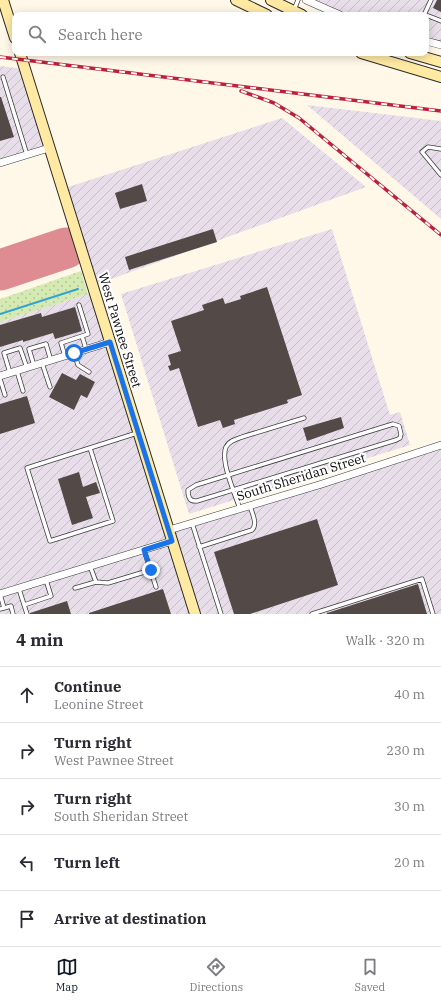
<!DOCTYPE html>
<meta charset="utf-8">
<style>
:root{--surface:#fff;--page:#f2f2f3;--text:#2b2b33;--muted:#7c7c81;--line:#e1e1e2;--accent:#111827}
body{margin:0;font-family:"IBM Plex Serif",serif;background:var(--page);color:var(--text)}
.stop{position:absolute;width:12px;height:12px;margin:-9px;border:3px solid #1a73e8;border-radius:50%;background:#fff}
.stop.end{background:#1a73e8;border-color:#fff;box-shadow:0 1px 4px #0008}
.list{margin:0;padding:0;list-style:none}
h2{display:flex;justify-content:space-between;align-items:center;height:52px;margin:0;padding:0 16px;font-size:17px}
h2 small{font-size:13px;font-weight:400;color:var(--muted)}
.list li{display:grid;grid-template-columns:26px 1fr auto;gap:12px;align-items:center;box-sizing:border-box;height:56px;padding:0 16px;border-top:1px solid var(--line)}
.list b{display:block;font-size:15px;white-space:nowrap}
.list p{margin:0;font-size:13px;white-space:nowrap;color:var(--muted)}
.list em{font-size:13px;font-style:normal;color:var(--muted)}
.icon{flex:none;width:22px;height:22px;fill:none;stroke:currentColor;stroke-width:2;stroke-linecap:round;stroke-linejoin:round}
.map{position:relative;flex:none;width:441px;height:614px;overflow:hidden}
.search{position:absolute;background:var(--surface);box-shadow:0 2px 10px #0003;left:12px;right:12px;top:12px;height:44px;display:flex;align-items:center;gap:10px;box-sizing:border-box;padding:0 14px;border-radius:8px;color:var(--muted);font-size:15px}
.sheet{height:332px;background:var(--surface)}
nav{display:flex;justify-content:space-around;align-items:center;box-sizing:border-box;height:56px;border-top:1px solid var(--line);background:var(--surface);font-size:11px;color:var(--muted)}
nav a{display:grid;justify-items:center;gap:2px}
nav .on{color:var(--accent)}
.map>svg:first-child{display:block}
</style>
<div class="map">
<svg width="441" height="614" viewBox="0 0 441 614">
<defs>
<pattern id="industrial-furrows" width="10" height="10" patternUnits="userSpaceOnUse"><rect width="10" height="10" fill="#e7deea"/><path d="M-1 1l2-2M0 10L10 0M9 11l2-2" fill="none" stroke="#c5bdc7"/></pattern>
<pattern id="grass-dots" width="8" height="8" patternUnits="userSpaceOnUse"><rect width="8" height="8" fill="#d5e9b2"/><path d="M2 2h.1M6 6h.1" fill="none" stroke="#b6c698" stroke-width="1.8" stroke-linecap="round"/></pattern>
</defs>
<rect width="100%" height="100%" fill="#fff8e8"/>
<path fill="url(#industrial-furrows)" d="M306,0H441V45L426,41V15H340Z
M0,66L25,69L49,148L0,163Z
M307,105L441,121V219Z
M282,118L366,187L92,286L62,189Z
M332,229L390,415L400,412L410,445L189,514L121,294Z
M94,292L169,530L441,449V614H0V322Z"/>
<path fill="url(#grass-dots)" d="M81,271L88,294L0,322V299Z"/>
<g fill="none" stroke-linecap="round" stroke-linejoin="round">
<path stroke="#31a4d0" stroke-width="2" d="M0,314L78,289"/>
<path stroke="#de8c92" stroke-width="41" d="M0,270L66,248"/>
</g>
<path fill="#534a47" d="M437,0H441V12L433,8Z
M0,97H1L14,137L0,141Z
M142,184L147,201L120,209L115,193Z
M213,229L217,242L129,270L125,257Z
M267,287L302,395L287,400L288,403L234,420L235,424L223,428L220,420L198,427L179,368L170,371L168,366L171,365L168,355L181,351L171,321L204,310L202,305L223,298L225,304L241,299L240,296Z
M75,307L82,331L55,339L53,333L23,342V340L0,347V325L41,313L42,317Z
M62,373L76,380L80,374L95,382L87,398L81,395L74,410L49,397Z
M27,396L35,423L0,434V404Z
M341,417L344,428L307,441L303,428Z
M79,472L83,487L96,482L100,493L86,497L93,518L72,525L58,479Z
M317,519L338,585L250,614H234L214,552Z
M418,584L427,614H327V613Z
M163,589L171,614H89V613Z
M67,601L71,614H30V613Z"/>
<g fill="none" stroke-linecap="round" stroke-linejoin="round">
<defs>
<path id="service" d="M294,10L298,0
M424,15L431,0
M426,15L441,21
M3,77L27,155
M441,149L428,147L422,152L441,175
M79,305L88,334L82,336
M74,353L78,365L89,372
M65,356L61,343L82,336L86,349
M42,363L50,387
M34,366L29,349L46,344L51,361
M17,371L23,391
M10,373L4,353L20,348L27,368
M0,379L5,395
M393,424L399,426L401,434L400,438L396,440L197,501C189,502 188,496 188,490L196,485Z
M90,448L113,521L50,541L27,468L137,433
M240,509C235,494 220,461 226,447C229,441 236,439 242,437L304,418
M192,523L221,614
M199,547L252,530C258,524 252,513 250,506
M144,550L156,587
M90,566L96,582L108,583L151,570
M75,588L96,582
M19,589L27,614
M24,605L51,596L46,580
M4,608L11,606L13,614
M0,609L4,608L0,594
M312,614L422,579L433,614"/>
<path id="minor" d="M306,0L340,15
M426,41L441,45
M0,163L49,148
M0,376L110,342
M169,530L322,484L441,445
M0,594L172,541"/>
<path id="secondary" d="M3,0L15,38
M236,0L267,15
M271,0L302,15
M20,53L195,614
M361,53L441,77
M410,53L441,62"/>
</defs>
<use href="#service" stroke="#3d3d3d" stroke-width="5"/>
<use href="#minor" stroke="#3d3d3d" stroke-width="8"/>
<use href="#secondary" stroke="#2c2c2c" stroke-width="12"/>
<use href="#service" stroke="#fff" stroke-width="3.5"/>
<use href="#minor" stroke="#fff" stroke-width="7"/>
<use href="#secondary" stroke="#ffe9a3" stroke-width="10"/>
<defs>
<path id="rail" d="M0,57L441,111
M241,91L274,103L299,118L441,235"/>
</defs>
<use href="#rail" stroke="#bd203b" stroke-width="3.5"/>
<use href="#rail" stroke="#fff" stroke-width="2" stroke-dasharray="6" stroke-linecap="butt"/>
</g>
<g fill="none" stroke-linecap="round" stroke-linejoin="round">
<path stroke="#1a73e8" stroke-width="5" d="M74,353L110,342L172,541L144,550L151,570"/>
</g>
<g text-anchor="middle" dominant-baseline="central" stroke-width="4" stroke-linejoin="round" paint-order="stroke">
<g font-size="13" fill="#0a0a0a" stroke="#fff">
<text transform="translate(120 330) rotate(73)">West Pawnee Street</text>
<text transform="translate(301 477) rotate(-17)">South Sheridan Street</text>
</g>
</g>
</svg>
<div class="stop" style="left:74px;top:353px"></div>
<div class="stop end" style="left:151px;top:570px"></div>
<div class="search"><svg class="icon" aria-label="search" viewBox="0 0 24 24"><circle cx="10" cy="10" r="6"/><path d="M15 15l6 6"/></svg>Search here</div>
</div>
<section class="sheet">
<h2>4 min<small>Walk · 320 m</small></h2>
<ul class="list">
<li><svg class="icon" aria-label="ahead" viewBox="0 0 24 24"><path d="M12 20V5M6 11l6-6 6 6"/></svg><div><b>Continue</b><p>Leonine Street</p></div><em>40 m</em></li>
<li><svg class="icon" aria-label="right" viewBox="0 0 24 24"><path d="M7 20v-9h11M14 6l5 5-5 5"/></svg><div><b>Turn right</b><p>West Pawnee Street</p></div><em>230 m</em></li>
<li><svg class="icon" aria-label="right" viewBox="0 0 24 24"><path d="M7 20v-9h11M14 6l5 5-5 5"/></svg><div><b>Turn right</b><p>South Sheridan Street</p></div><em>30 m</em></li>
<li><svg class="icon" aria-label="left" viewBox="0 0 24 24"><path d="M17 20v-9H6M10 6l-5 5 5 5"/></svg><div><b>Turn left</b></div><em>20 m</em></li>
<li><svg class="icon" aria-label="arrive" viewBox="0 0 24 24"><path d="M6 21V4h12l-3 4 3 4H6"/></svg><div><b>Arrive at destination</b></div></li>
</ul>
</section>
<nav>
<a class="on"><svg class="icon" aria-label="map" viewBox="0 0 24 24"><path d="M3 6l6-2 6 2 6-2v14l-6 2-6-2-6 2zM9 4v14M15 6v14"/></svg>Map</a>
<a><svg class="icon" aria-label="directions" viewBox="0 0 24 24"><path d="M12 3l9 9-9 9-9-9zM9 14v-3h6M13 9l2 2-2 2"/></svg>Directions</a>
<a><svg class="icon" aria-label="saved" viewBox="0 0 24 24"><path d="M7 4h10v16l-5-4-5 4z"/></svg>Saved</a>
</nav>
